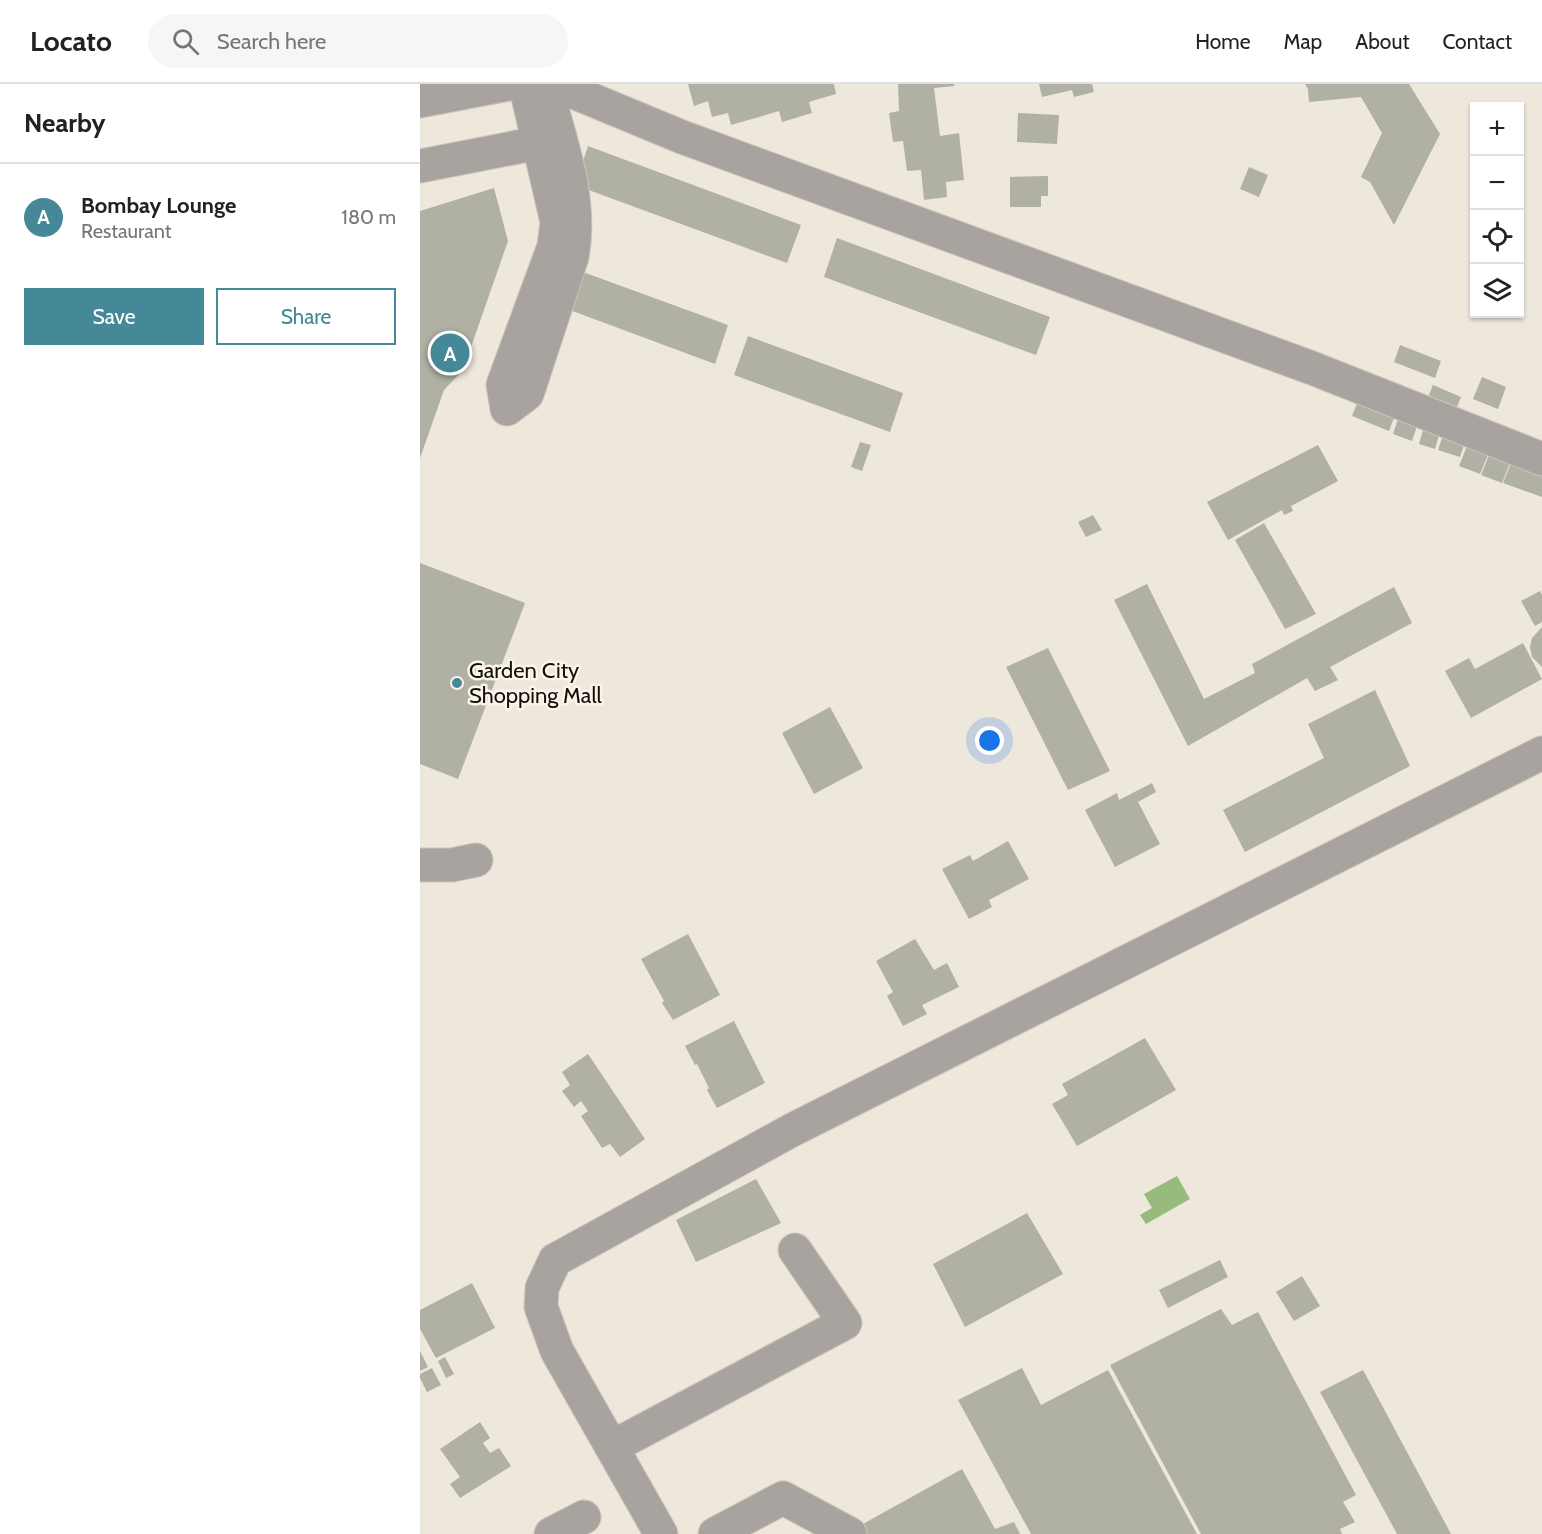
<!DOCTYPE html>
<meta charset="utf-8">
<style>
:root{--surface:#fff;--page:#f6f6f6;--text:#222;--muted:#767676;--line:#e0e0e0;--accent:#458898}
body{margin:0;font-family:Cabin,sans-serif;background:var(--page);color:var(--text)}
.controls{position:absolute;right:18px;top:18px;display:grid;overflow:hidden;border-radius:0px;box-shadow:0 2px 4px #0004}
.controls button{width:54px;height:54px;display:grid;place-items:center;padding:0;border:0;border-bottom:2px solid var(--line);background:var(--surface);color:var(--text);font:30px sans-serif}
.you{position:absolute;left:570px;top:657px;width:21px;height:21px;margin:-15px;border:4px solid #fff;border-radius:50%;background:#1a73e8;box-shadow:0 0 0 9px #1a73e833}
.badge{display:grid;place-items:center;width:39px;height:39px;border-radius:50%;background:var(--accent);color:#fff;font-size:20px;font-weight:700}
.pin{position:absolute;translate:-50% -50%;border:3px solid #fff;box-shadow:0 2px 6px #0006}
.list{margin:0;padding:0;list-style:none}
h2{display:flex;justify-content:space-between;align-items:center;height:78px;margin:0;padding:0 24px;font-size:26px}
h2 small{font-size:20px;font-weight:400;color:var(--muted)}
.list li{display:grid;grid-template-columns:39px 1fr auto;gap:18px;align-items:center;box-sizing:border-box;height:108px;padding:0 24px;border-top:2px solid var(--line)}
.list b{display:block;font-size:22px;white-space:nowrap}
.list p{margin:0;font-size:20px;white-space:nowrap;color:var(--muted)}
.list em{font-size:20px;font-style:normal;color:var(--muted)}
.actions{display:flex;gap:12px;padding:18px 24px}
.actions a{flex:1;padding:14px 0;border:2px solid var(--accent);border-radius:0px;text-align:center;font-size:21px;color:var(--accent)}
.actions .main{background:var(--accent);color:#fff}
.icon{flex:none;width:33px;height:33px;fill:none;stroke:currentColor;stroke-width:2;stroke-linecap:round;stroke-linejoin:round}
.map{position:relative;flex:none;width:1122px;height:1450px;overflow:hidden}
header{display:flex;align-items:center;gap:36px;box-sizing:border-box;height:84px;padding:0 30px;background:var(--surface);border-bottom:2px solid var(--line)}
header strong{font-size:28px}
nav{display:flex;gap:33px;margin-inline-start:auto;font-size:21px}
.search{width:420px;height:54px;background:var(--page);display:flex;align-items:center;gap:15px;box-sizing:border-box;padding:0 21px;border-radius:33px;color:var(--muted);font-size:22px}
main{display:flex}
aside{flex:1;background:var(--surface)}
.map>svg:first-child{display:block}
</style>
<header>
<strong>Locato</strong>
<div class="search"><svg class="icon" aria-label="search" viewBox="0 0 24 24"><circle cx="10" cy="10" r="6"/><path d="M15 15l6 6"/></svg>Search here</div>
<nav><a>Home</a><a>Map</a><a>About</a><a>Contact</a></nav>
</header>
<main>
<aside>
<h2>Nearby<small></small></h2>
<ul class="list">
<li><span class="badge">A</span><div><b>Bombay Lounge</b><p>Restaurant</p></div><em>180 m</em></li>
</ul>
<div class="actions"><a class="main">Save</a><a>Share</a></div>
</aside>
<div class="map">
<svg width="1122" height="1450" viewBox="0 0 1122 1450">
<rect width="100%" height="100%" fill="#eee7dc"/>
<path fill="#97bb7d" d="M757,1092L770,1115L726,1140L720,1131L732,1124L724,1110Z"/>
<path fill="#b0b0a4" d="M268,0H414L416,10L389,18L392,29L362,38L359,27L311,41L308,29L292,33L288,17L274,22Z
M478,0H534V2L514,4L520,52L539,49L544,96L526,98L527,113L504,116L501,86L487,87L483,57L473,58L469,29L479,27Z
M619,0H672L674,8L654,13L652,6L622,13Z
M885,0H989L1020,50L974,141L950,98L941,93L962,49L941,13L889,18L888,5Z
M598,29L639,31L637,60L597,58Z
M168,62L381,141L367,179L155,101Z
M829,83L848,91L839,113L820,105Z
M628,92V112H621V123H590V93Z
M74,104L88,157L43,286L24,306L0,374V127Z
M417,154L630,233L616,271L404,193Z
M152,184L308,241L295,280L139,222Z
M328,252L483,309L470,348L314,291Z
M980,261L1021,277L1015,294L974,278Z
M1062,293L1086,303L1078,325L1053,315Z
M1013,301L1041,313L1035,328L1007,316Z
M937,319L974,334L969,347L932,332Z
M978,335L997,342L992,357L973,350Z
M1003,346L1019,351L1015,365L999,360Z
M1022,354L1044,361L1040,373L1018,366Z
M440,358L451,361L442,387L431,383Z
M898,361L918,397L871,422L873,427L864,431L862,426L808,456L787,418Z
M1047,362L1068,371L1060,390L1039,382Z
M1069,371L1090,379L1082,399L1061,391Z
M1091,379L1122,390V413L1083,399Z
M673,431L682,446L666,453L658,438Z
M844,439L896,530L865,545L815,456Z
M0,479L105,519L38,695L0,680Z
M727,500L784,615L835,589L832,580L974,503L992,539L910,583L918,596L895,607L887,594L768,662L694,516Z
M1120,507L1122,511V538L1115,542L1101,517Z
M1122,543V583L1112,573L1110,563L1112,554Z
M1103,559L1122,595L1051,634L1025,587L1049,574L1055,585Z
M628,564L690,687L648,706L586,583Z
M955,606L990,682L825,768L803,726L904,674L888,640Z
M410,623L443,684L394,710L362,649Z
M732,699L736,708L718,718L740,760L695,783L665,726L697,709L699,716Z
M588,757L609,795L569,816L572,823L549,835L522,785L550,771L553,777Z
M268,850L300,911L253,936L242,919L244,917L221,875Z
M495,855L514,886L527,879L539,903L502,921L507,930L483,942L467,912L473,908L456,877Z
M314,937L345,999L297,1024L287,1006L289,1004L277,980L275,981L265,962Z
M725,954L756,1006L657,1062L632,1020L648,1011L642,1000Z
M168,970L225,1055L200,1073L190,1060L182,1064L161,1032L168,1027L161,1017L154,1023L142,1007L150,1001L142,988Z
M336,1095L361,1139L276,1178L256,1136Z
M607,1129L643,1190L545,1243L513,1180Z
M800,1176L808,1193L748,1224L739,1206Z
M882,1192L900,1222L874,1237L856,1208Z
M52,1199L75,1244L16,1274L0,1245V1226Z
M801,1225L812,1241L838,1228L936,1411L923,1418L935,1438L920,1445L922,1450H781L690,1281Z
M0,1267L8,1283L0,1287Z
M25,1273L34,1290L26,1294L18,1277Z
M12,1284L21,1301L7,1308L0,1294V1290Z
M602,1284L621,1321L688,1286L777,1450H611L538,1316Z
M943,1286L1031,1450H977L900,1308Z
M60,1338L70,1354L63,1359L70,1369L79,1364L91,1382L40,1414L30,1400L40,1393L20,1365Z
M542,1385L575,1445L594,1438L600,1450H445L441,1441Z"/>
<g fill="none" stroke-linecap="round" stroke-linejoin="round">
<defs>
<path id="minor" d="M105,0L137,138L134,162L83,301L87,325L107,310L152,173C163,115 140,56 125,0
M134,0L262,53L892,284L1122,375
M0,17L89,0
M0,82L118,59
M0,781H32L56,776
M192,1363L425,1239L375,1166
M131,1450L164,1433
M241,1450L137,1267L121,1223L122,1204L135,1176L372,1046L1122,669
M295,1450L363,1414L430,1450"/>
</defs>
<use href="#minor" stroke="#cbc5bb" stroke-width="35"/>
<use href="#minor" stroke="#a9a3a0" stroke-width="33"/>
</g>
<circle fill="#458898" stroke="#fcf4e9" stroke-width="2" cx="37" cy="599" r="6"/>
<g text-anchor="middle" dominant-baseline="central" stroke-width="5" stroke-linejoin="round" paint-order="stroke">
<g font-size="22" fill="#12100c" stroke="#fcf4e9" text-anchor="start">
<text x="49" y="586">Garden City<tspan x="49" dy="25">Shopping Mall</tspan></text>
</g>
</g>
</svg>
<div class="controls">
<button>+</button>
<button>−</button>
<button><svg class="icon" aria-label="locate" viewBox="0 0 24 24"><circle cx="12" cy="12" r="6"/><path d="M12 2v4M12 18v4M2 12h4M18 12h4"/></svg></button>
<button><svg class="icon" aria-label="layers" viewBox="0 0 24 24"><path d="M12 4l9 5-9 5-9-5zM3 14l9 5 9-5"/></svg></button>
</div>
<div class="you"></div>
<div class="pin badge" style="left:30px;top:269px">A</div>
</div>
</main>
